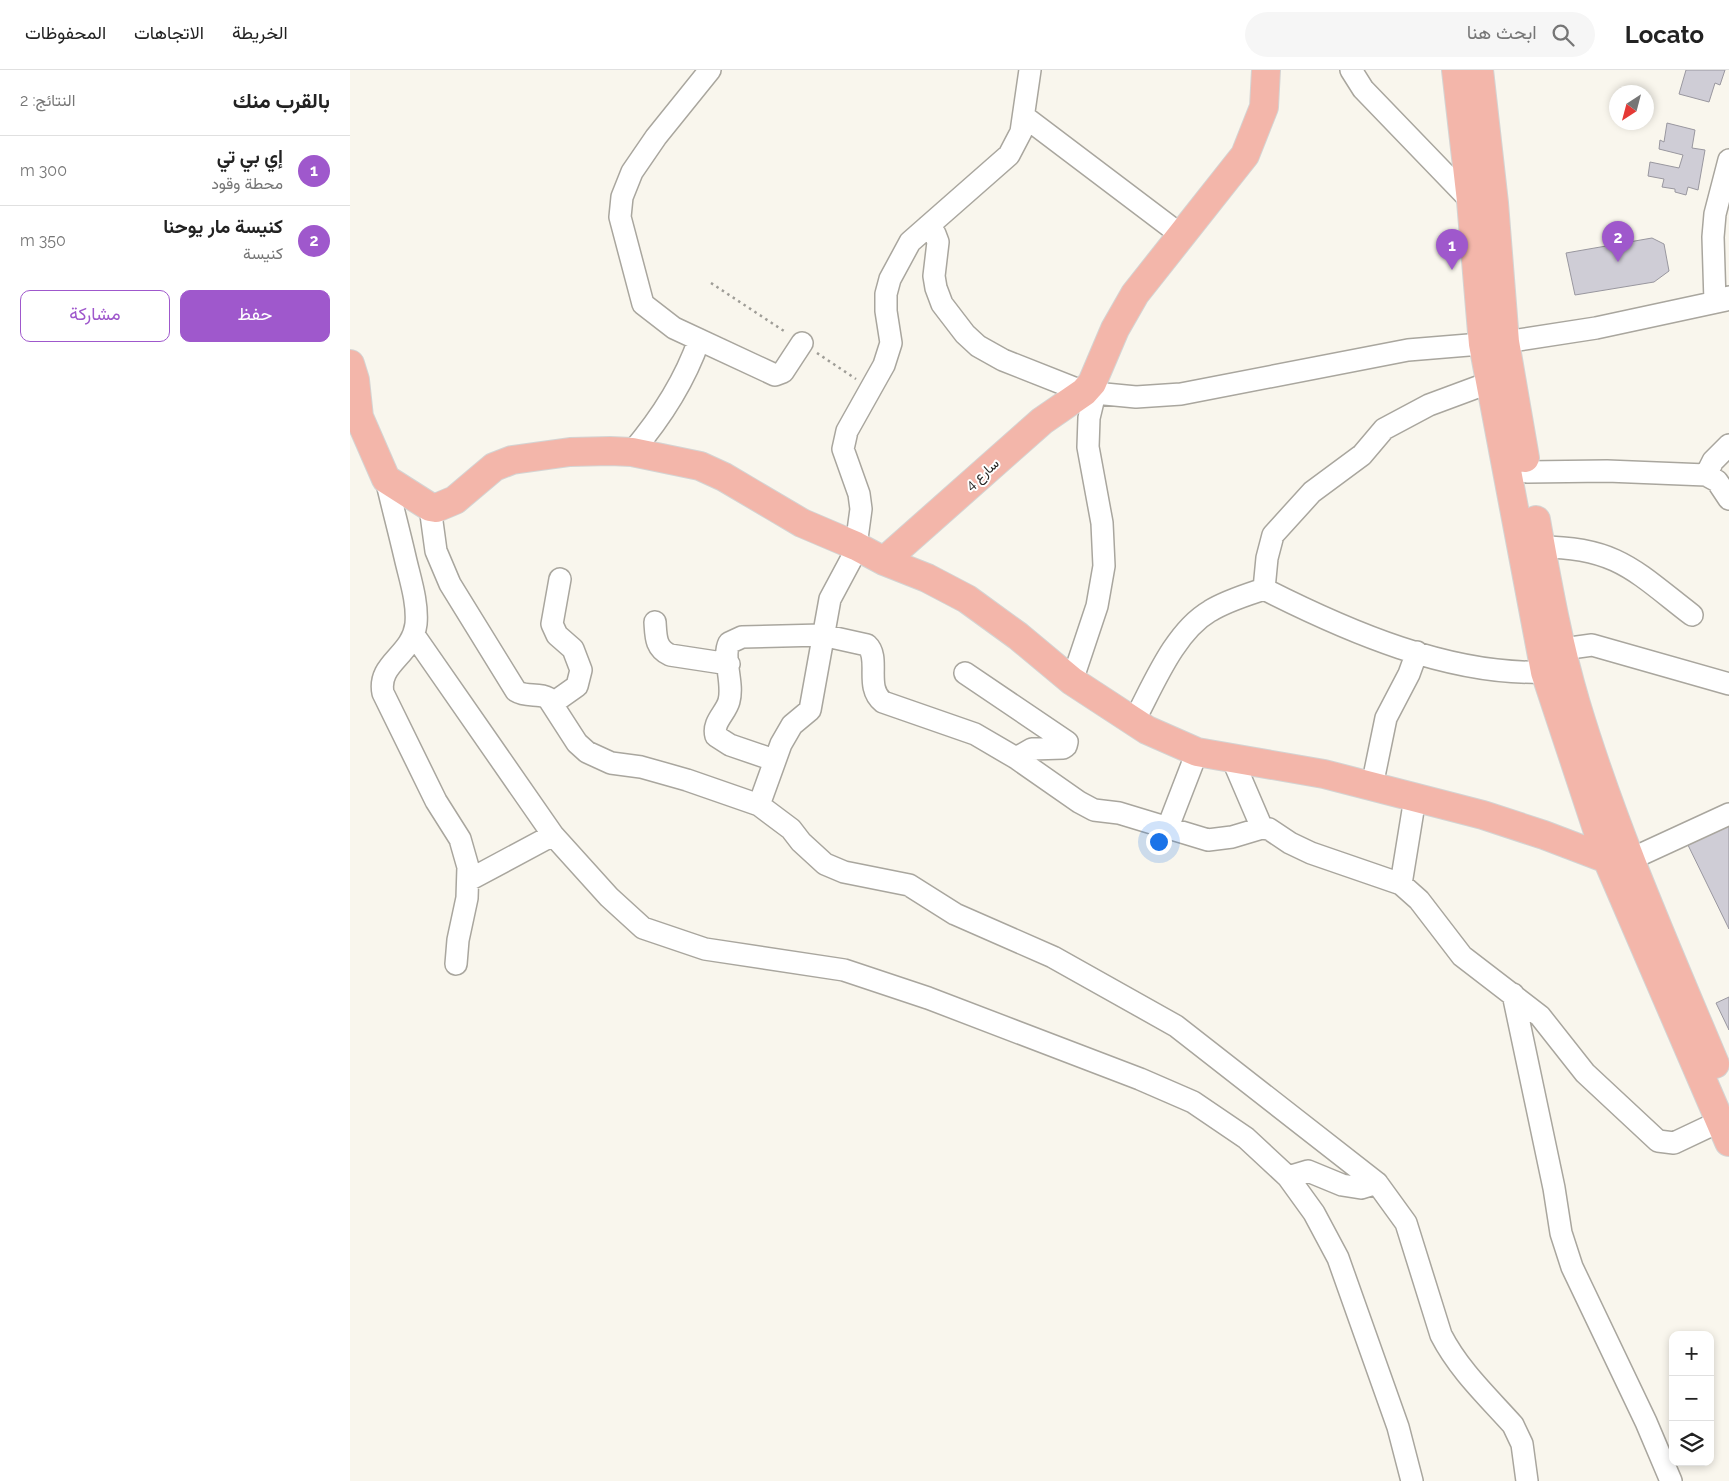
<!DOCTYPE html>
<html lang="ar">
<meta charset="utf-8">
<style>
:root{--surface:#fff;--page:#f6f6f6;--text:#222;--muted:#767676;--line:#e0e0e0;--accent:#9f58cc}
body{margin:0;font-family:Raleway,Vazirmatn,sans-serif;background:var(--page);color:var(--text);direction:rtl}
.controls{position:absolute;right:15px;bottom:15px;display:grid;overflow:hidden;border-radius:10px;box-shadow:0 2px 8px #0003}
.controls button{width:45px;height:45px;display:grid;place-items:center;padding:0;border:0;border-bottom:1px solid var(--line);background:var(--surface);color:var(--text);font:25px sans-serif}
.compass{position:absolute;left:1259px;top:15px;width:45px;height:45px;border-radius:50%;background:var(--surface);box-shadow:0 2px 8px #0003;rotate:216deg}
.you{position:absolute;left:808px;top:771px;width:18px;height:18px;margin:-12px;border:4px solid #fff;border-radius:50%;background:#1a73e8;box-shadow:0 0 0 8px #1a73e833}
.badge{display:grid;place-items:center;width:32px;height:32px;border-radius:50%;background:var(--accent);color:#fff;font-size:16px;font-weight:700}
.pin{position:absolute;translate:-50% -41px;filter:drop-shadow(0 1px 2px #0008)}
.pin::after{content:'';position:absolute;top:26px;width:18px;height:15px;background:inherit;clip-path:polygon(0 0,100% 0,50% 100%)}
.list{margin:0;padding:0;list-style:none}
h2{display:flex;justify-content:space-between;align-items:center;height:65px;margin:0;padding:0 20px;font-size:21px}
h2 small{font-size:16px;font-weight:400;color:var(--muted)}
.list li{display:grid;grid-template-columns:32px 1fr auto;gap:15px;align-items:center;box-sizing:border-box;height:70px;padding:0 20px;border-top:1px solid var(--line)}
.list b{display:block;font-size:19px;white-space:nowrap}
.list p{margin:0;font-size:16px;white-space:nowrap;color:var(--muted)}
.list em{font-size:16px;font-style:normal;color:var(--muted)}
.actions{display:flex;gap:10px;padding:15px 20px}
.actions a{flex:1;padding:11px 0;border:1px solid var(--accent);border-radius:10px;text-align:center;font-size:18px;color:var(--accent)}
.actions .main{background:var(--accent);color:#fff}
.icon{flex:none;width:28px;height:28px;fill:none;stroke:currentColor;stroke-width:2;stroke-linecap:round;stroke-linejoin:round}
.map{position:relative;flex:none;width:1379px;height:1411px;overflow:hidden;direction:ltr}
header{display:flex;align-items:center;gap:30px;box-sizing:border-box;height:70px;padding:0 25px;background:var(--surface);border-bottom:1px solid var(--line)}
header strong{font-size:24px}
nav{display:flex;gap:28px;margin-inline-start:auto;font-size:18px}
.search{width:350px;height:45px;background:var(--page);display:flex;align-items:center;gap:12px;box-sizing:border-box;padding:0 18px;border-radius:28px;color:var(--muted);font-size:19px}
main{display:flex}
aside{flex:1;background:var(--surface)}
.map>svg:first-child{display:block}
</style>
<header>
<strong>Locato</strong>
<div class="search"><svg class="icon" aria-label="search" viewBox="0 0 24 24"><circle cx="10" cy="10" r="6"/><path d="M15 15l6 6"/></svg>ابحث هنا</div>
<nav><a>الخريطة</a><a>الاتجاهات</a><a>المحفوظات</a></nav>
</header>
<main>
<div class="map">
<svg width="1379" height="1411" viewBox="0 0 1379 1411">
<rect width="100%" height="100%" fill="#f9f6ed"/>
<path fill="#cfcdd6" stroke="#99979f" d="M1336,0H1375L1370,15L1365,13L1359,32L1329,24Z
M1317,53L1345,60L1342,78L1355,80L1348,120L1338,117L1336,125L1325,122V119L1312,117L1314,109L1298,106L1300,92L1329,98L1333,85L1309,79L1310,70L1314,72Z
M1302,168L1314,174L1319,201L1304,212L1225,225L1216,183Z
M1379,751V859L1336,771Z
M1379,927V960L1366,933Z"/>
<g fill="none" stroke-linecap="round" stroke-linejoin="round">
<defs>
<path id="minor" d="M360,0L306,67L282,102L272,127L270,147L293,234L324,258L425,305L433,302L452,273
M1001,0L1013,19L1121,131
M675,47L831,165
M578,156L585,164L588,172L584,206L586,218L592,234L615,264L628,276L653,290L734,322L786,327L831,324L1058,280L1155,272L1246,258L1376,230L1379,227
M1365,232L1363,167L1365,144L1379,90
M1141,312L1079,335L1034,359L1012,385L962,422L923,465L917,488L914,519C997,561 1100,606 1195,602
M282,382C311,348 334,313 349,270
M1177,402L1257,401L1356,405L1367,411L1379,429
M1356,405L1363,391L1379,375
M36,409C42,435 49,461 55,487C60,509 68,532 66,554C62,586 27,593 33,623L86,731L110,769L118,797L117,828L108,870L106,894
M80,437L86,481L100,514L166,621C177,628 188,622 198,628L227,673L237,682L261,693L291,697L337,710L409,735L441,759L451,772L475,794L494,802L559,815L605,844L703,887L826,956L1027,1113L1056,1153L1091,1265C1109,1300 1137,1326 1163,1355L1172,1374L1177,1411
M1191,477C1267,477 1286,502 1342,545
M305,552C306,566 305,578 320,585L379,594
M64,565L203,765L259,827L293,858L355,879L494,900L578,928L790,1009L843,1032L896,1068L938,1107L964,1143L988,1188L1048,1357L1062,1411
M1213,579L1242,575L1379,614
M615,603L717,672L716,676L713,678L682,679L666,688
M722,611L747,536L754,496L752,453L738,377L739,348L745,323
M203,633L227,616L231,600L223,579L207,565L202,554L210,509
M784,651C803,616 824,562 860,541C876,531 896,525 914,519
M882,688L912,758
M424,690L380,675L366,666C362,652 376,643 379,631C384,613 372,587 379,573L392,567L472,565L517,575C531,588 514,617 533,632L625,664L666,688L729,732L744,740L769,743L858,770L882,767L912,758L919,759L940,773L961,783L1051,814L1069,830L1112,886L1190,946L1235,1003L1308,1071L1324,1073L1379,1047
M1022,716L1036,648L1059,604L1067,582
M409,735L431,674L442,655L460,640L480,529L503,486L506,476L511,439L509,424L493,379L497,361L534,295L541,273L536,241V224L540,209L560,172L659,85L671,62L680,0
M818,757L847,682
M1279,790L1379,744
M119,810L203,765
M1051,814L1065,728
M1163,924L1204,1118L1211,1163L1222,1197L1296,1352L1321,1411
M938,1107L958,1101L992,1115L1011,1118L1027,1113"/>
<path id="major" d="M1106,0L1121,131L1133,274L1195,602L1257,789L1379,1072
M1129,0L1144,133L1155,272L1175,388
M0,294L5,310L9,347L36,409L80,437L86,438L105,430L144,397L162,390L220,382L260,381L282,382L350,396L374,407L452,453L506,476L534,491L577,508L617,529L668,566L722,611L797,660L847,682L974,704L1133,745L1194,765L1257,789L1279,790
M1186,450C1197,511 1208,574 1226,634C1263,757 1315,875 1365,994
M534,491L692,351L734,322L742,313L765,259L785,224L895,85L914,37L916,0"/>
</defs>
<use href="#minor" stroke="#a9a69e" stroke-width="24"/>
<use href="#major" stroke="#d4d4d3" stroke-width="30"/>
<path stroke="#9f9d97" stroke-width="2.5" stroke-dasharray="2.5 4" stroke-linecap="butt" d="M361,213L437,263
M467,283L506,309"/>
<use href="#minor" stroke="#fff" stroke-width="21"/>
<use href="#major" stroke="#f3b6aa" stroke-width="28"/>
</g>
<g text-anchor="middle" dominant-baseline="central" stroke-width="4" stroke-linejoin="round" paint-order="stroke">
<g font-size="14" fill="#272623" stroke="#fff">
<text transform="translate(632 404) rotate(-42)">سارع 4</text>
</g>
</g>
</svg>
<div class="controls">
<button>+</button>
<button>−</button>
<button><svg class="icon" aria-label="layers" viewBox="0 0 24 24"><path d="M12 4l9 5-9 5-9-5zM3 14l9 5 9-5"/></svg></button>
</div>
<svg class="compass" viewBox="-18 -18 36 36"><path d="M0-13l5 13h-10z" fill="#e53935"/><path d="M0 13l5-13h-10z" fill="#767676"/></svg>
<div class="you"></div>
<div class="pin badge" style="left:1102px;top:200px">1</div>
<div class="pin badge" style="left:1268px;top:192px">2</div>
</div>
<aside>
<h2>بالقرب منك<small>النتائج: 2</small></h2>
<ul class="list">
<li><span class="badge">1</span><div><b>إي بي تي</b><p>محطة وقود</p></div><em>300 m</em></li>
<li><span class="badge">2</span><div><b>كنيسة مار يوحنا</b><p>كنيسة</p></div><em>350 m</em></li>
</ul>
<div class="actions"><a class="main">حفظ</a><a>مشاركة</a></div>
</aside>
</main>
